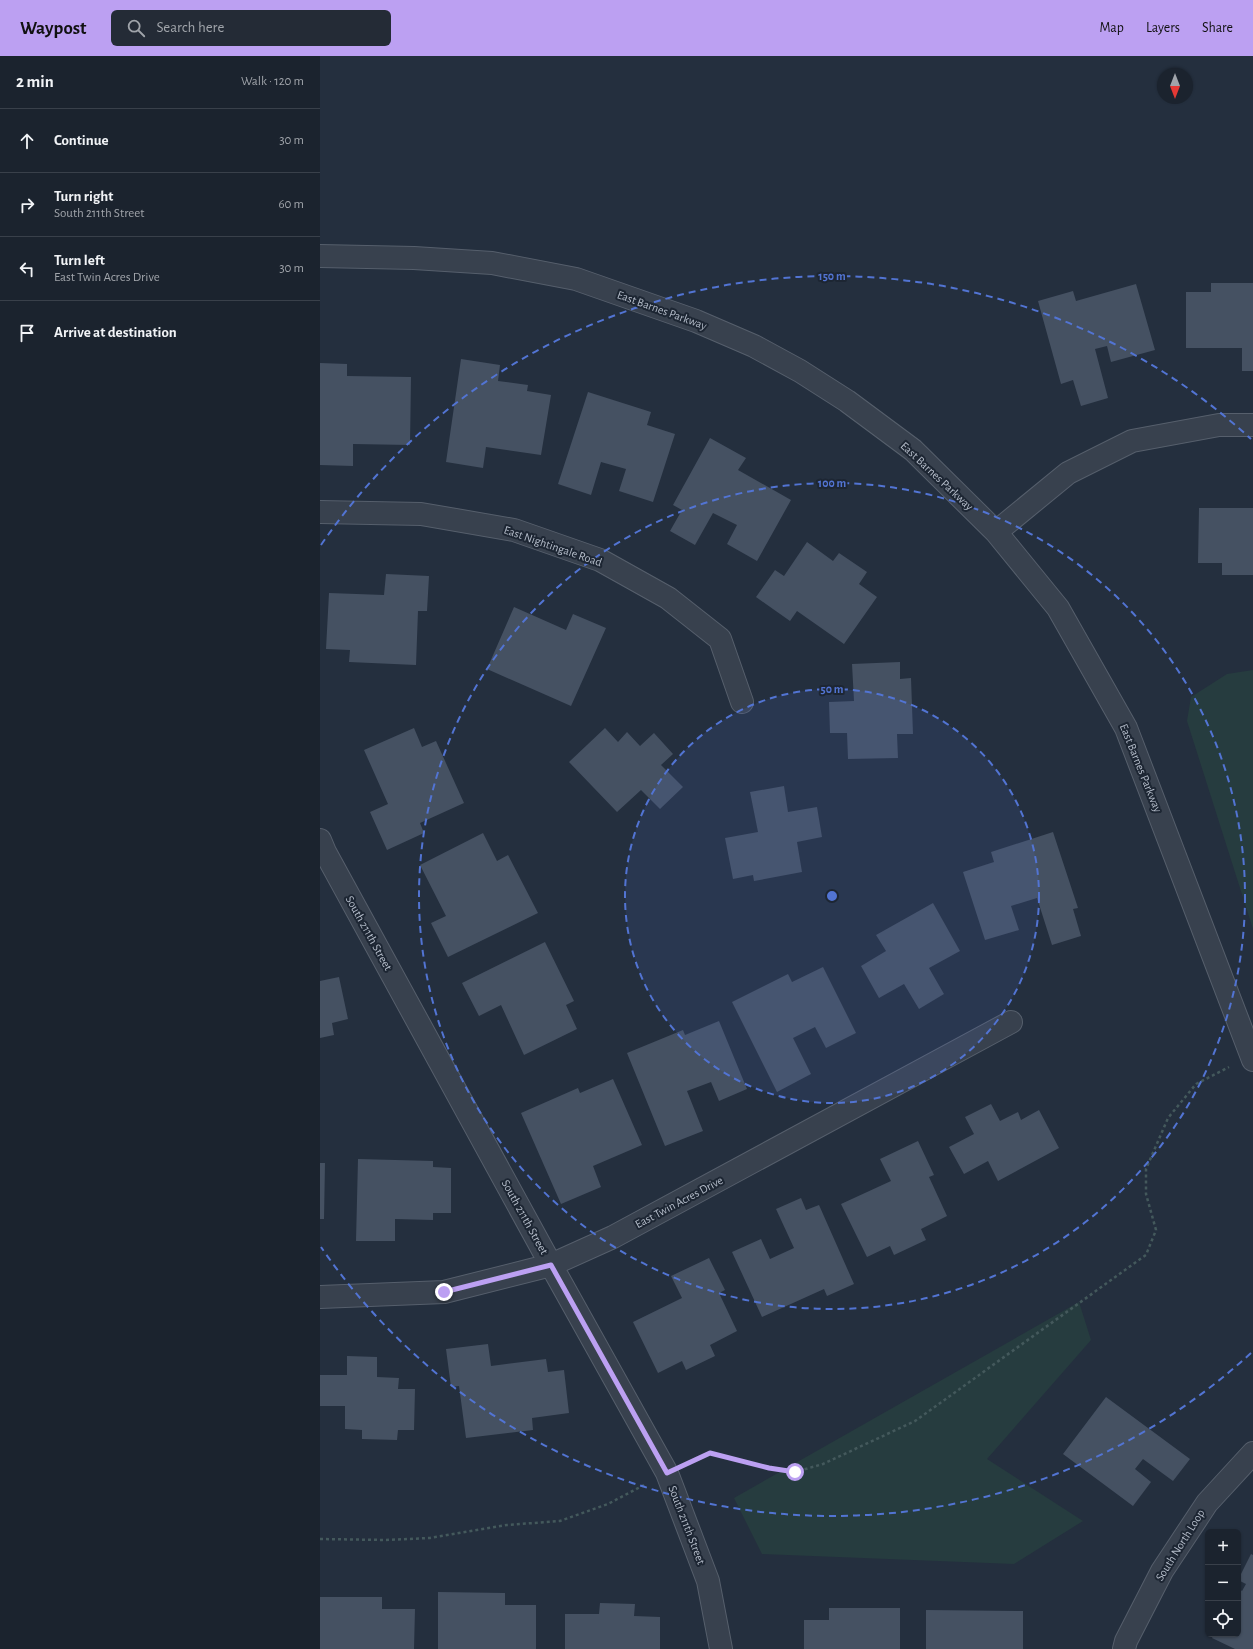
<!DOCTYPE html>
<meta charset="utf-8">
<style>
:root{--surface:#1b232e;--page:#242b36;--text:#f1f3f6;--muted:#a0a4aa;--line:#39404a;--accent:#bca0f2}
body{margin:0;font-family:"Alegreya Sans",sans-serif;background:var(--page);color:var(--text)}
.controls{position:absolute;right:12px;bottom:12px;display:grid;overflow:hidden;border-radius:6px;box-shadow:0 1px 3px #0004}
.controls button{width:36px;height:36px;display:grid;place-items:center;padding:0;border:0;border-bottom:1px solid var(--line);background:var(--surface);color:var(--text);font:20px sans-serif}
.compass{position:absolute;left:837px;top:12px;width:36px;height:36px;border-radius:50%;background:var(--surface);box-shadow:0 1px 3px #0004;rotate:180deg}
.stop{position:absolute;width:12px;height:12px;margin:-9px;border:3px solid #bca0f2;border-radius:50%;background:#fff}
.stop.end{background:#bca0f2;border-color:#fff;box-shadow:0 1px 4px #0008}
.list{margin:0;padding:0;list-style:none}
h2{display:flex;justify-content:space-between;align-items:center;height:52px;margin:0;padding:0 16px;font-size:17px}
h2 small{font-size:13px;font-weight:400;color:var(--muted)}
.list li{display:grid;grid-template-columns:26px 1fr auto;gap:12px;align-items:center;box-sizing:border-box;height:64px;padding:0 16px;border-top:1px solid var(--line)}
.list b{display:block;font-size:15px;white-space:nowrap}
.list p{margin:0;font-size:13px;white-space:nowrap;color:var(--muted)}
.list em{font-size:13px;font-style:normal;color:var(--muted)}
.icon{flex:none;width:22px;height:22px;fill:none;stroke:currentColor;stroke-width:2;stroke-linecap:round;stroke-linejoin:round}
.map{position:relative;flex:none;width:933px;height:1593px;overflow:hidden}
header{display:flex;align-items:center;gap:24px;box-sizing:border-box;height:56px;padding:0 20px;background:var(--accent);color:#111}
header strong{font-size:19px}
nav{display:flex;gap:22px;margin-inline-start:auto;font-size:14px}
.search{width:280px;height:36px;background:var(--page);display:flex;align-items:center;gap:10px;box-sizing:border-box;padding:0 14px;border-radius:6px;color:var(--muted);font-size:15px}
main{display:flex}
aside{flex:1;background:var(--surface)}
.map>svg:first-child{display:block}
</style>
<header>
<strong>Waypost</strong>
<div class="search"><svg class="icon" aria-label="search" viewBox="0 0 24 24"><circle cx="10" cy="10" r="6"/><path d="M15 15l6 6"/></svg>Search here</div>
<nav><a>Map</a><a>Layers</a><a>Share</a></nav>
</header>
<main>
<aside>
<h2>2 min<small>Walk · 120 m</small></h2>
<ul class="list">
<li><svg class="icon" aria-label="ahead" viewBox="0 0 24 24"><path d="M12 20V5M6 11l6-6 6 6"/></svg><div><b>Continue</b></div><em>30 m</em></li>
<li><svg class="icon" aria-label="right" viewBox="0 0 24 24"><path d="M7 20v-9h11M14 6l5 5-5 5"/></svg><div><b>Turn right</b><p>South 211th Street</p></div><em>60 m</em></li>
<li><svg class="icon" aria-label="left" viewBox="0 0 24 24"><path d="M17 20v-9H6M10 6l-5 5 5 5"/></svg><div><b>Turn left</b><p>East Twin Acres Drive</p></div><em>30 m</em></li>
<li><svg class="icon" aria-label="arrive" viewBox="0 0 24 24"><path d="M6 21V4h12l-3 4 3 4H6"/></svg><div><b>Arrive at destination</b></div></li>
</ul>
</aside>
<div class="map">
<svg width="933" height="1593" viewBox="0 0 933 1593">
<rect width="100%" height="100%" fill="#242f3e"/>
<path fill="#263c3f" d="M933,614V873L867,665L871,641L907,618Z
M759,1246L771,1284L667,1403L763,1465L694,1508L442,1498L414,1442Z"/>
<path fill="#455162" d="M891,227H933V315H922V292H866V236H891Z
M816,228L835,294L791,306L787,290L775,293L788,342L761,350L753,324L741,328L718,245L753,235L756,245Z
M141,303L180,309L178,325L208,329L207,335L231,339L221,399L166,391L163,412L126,406Z
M0,307L27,308V320L91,321L90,389L33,388V410L0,409Z
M268,336L331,356L327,369L355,378L333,446L299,435L306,413L281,406L271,439L238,428Z
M390,382L426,402L418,414L471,444L437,505L407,488L417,469L393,457L375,489L350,475L362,454L353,449Z
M879,452H933V519H902V507H878Z
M487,486L513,505L519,497L547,516L539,528L557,541L524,588L477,555L470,565L436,541L455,514L464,520Z
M66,518L109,520L107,555H98L96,609L29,606L30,594L6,593L9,537L64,539Z
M194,551L246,574L253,558L286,572L251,650L167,613Z
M580,606V623L591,622L593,678H577L578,702L528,703L527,677H510L509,646L534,645L532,608Z
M94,672L102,691L116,685L144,747L100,767L104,777L67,794L50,756L68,748L44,694Z
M285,672L298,686L307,676L320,690L334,677L353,698L341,709L363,731L340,753L321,734L297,756L249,706Z
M464,730L468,756L497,751L502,781L477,786L482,816L434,825L433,819L413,823L405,782L438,776L430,736Z
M733,776L758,852L753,853L761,880L732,889L717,842L691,850L699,874L665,884L643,816L674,806L671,796Z
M163,777L177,805L188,799L218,857L128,901L111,867L126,860L100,809Z
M613,847L640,895L609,912L624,938L599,953L584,928L559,942L541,910L566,895L556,879Z
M225,886L254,945L246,949L257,973L204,999L181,949L159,960L142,927Z
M503,911L536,977L506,992L495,971L473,982L491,1018L457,1036L412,946L468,918L472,926Z
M19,921L28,963L12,967L14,979L0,982V925Z
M399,965L427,1033L399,1045L391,1026L367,1035L383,1075L345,1090L307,997L363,974L365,979Z
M293,1023L322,1089L273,1110L281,1131L241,1148L201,1057L258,1032L260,1037Z
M671,1048L680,1065L698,1056L701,1064L719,1054L739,1092L678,1125L668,1105L644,1118L629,1091L654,1078L645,1061Z
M598,1085L614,1119L609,1121L627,1160L601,1173L606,1184L574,1199L570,1190L547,1201L521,1148L571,1125L560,1103Z
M38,1103L113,1105V1111L131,1112V1157H113V1164L75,1163V1185H36Z
M0,1107H5L4,1163H0Z
M481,1142L486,1154L499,1149L534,1228L507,1240L504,1233L442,1261L412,1196L441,1183L450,1203L474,1192L456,1153Z
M389,1202L405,1234L399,1237L417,1275L390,1289L395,1300L366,1314L362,1305L338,1317L313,1266L362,1242L351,1220Z
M168,1288L171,1310L226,1303L228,1316L244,1314L249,1357L212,1362L213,1374L146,1382L139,1330L131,1331L126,1293Z
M27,1300L57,1301V1321L79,1322L78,1333H95L94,1374H78L77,1384L42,1383V1374L25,1373V1350H0V1319H27Z
M786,1341L870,1403L853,1425L823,1403L815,1413L831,1426L813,1450L743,1398Z
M931,1498L933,1499V1593H915L892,1582L894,1578H918V1532L922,1535L926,1528L918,1524Z
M118,1536L185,1537V1549H216V1593H118Z
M0,1541H62V1553H95L94,1593H0Z
M280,1547L315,1548L314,1560L340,1561V1593H245V1558H279Z
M509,1552H580V1593H484V1564H509Z
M606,1554L703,1555V1593H606Z"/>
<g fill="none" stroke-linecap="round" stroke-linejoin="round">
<defs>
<path id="street" d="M0,200L94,202L172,207L256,223L376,265L434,290L480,315L527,345L593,394L676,476L738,552L806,672L933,1004
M0,456L101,458L194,474L280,504L348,542L400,583L422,646
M676,476L748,417L812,385L899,369H933
M0,784L5,796L231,1209L347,1417L388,1525L401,1593
M0,1241L124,1236L231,1209L293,1181L691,966
M804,1593L806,1585L842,1515L887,1447L933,1397"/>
</defs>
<use href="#street" stroke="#565f6c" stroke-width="24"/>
<path stroke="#44595c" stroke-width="2.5" stroke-dasharray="3 3" stroke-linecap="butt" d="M369,1406L390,1397L449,1412L475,1416L503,1408L595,1365L826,1199L836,1174L826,1138V1113L848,1062L876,1028L909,1011
M0,1483L66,1484L110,1482L187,1469L240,1465L288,1448L324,1429"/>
<use href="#street" stroke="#38414e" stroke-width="22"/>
</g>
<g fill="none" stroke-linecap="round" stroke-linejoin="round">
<path stroke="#bca0f2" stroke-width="5" d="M124,1236L231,1209L347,1417L390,1397L449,1412L475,1416"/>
</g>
<circle cx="512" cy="840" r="207" fill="#5274d3" fill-opacity=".12"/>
<g fill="none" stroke="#5274d3" stroke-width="2" stroke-dasharray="7 5">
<circle cx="512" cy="840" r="207"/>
<circle cx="512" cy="840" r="413"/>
<path d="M931 1297A620 620 0 0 1 1 1191M1 489A620 620 0 0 1 931 383"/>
</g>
<g text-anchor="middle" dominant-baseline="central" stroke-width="4" stroke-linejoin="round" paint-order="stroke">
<g font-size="12" fill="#b4bcc9" stroke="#1d2633">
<text transform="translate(342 254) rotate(20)">East Barnes Parkway</text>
<text transform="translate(617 420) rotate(43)">East Barnes Parkway</text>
<text transform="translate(233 490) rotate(19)">East Nightingale Road</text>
<text transform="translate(821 712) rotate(68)">East Barnes Parkway</text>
<text transform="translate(49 877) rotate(61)">South 211th Street</text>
<text transform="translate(359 1146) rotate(-28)">East Twin Acres Drive</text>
<text transform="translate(205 1161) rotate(61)">South 211th Street</text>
<text transform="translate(367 1469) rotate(69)">South 211th Street</text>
<text transform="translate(860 1489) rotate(-58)">South North Loop</text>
</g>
</g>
<circle cx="512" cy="840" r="6" fill="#5274d3" stroke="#1d2633" stroke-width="2"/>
<g font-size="12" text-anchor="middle" font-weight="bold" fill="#5274d3" stroke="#1d2633" stroke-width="4" stroke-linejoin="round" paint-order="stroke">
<text x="512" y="224">150 m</text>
<text x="512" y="431">100 m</text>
<text x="512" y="637">50 m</text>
</g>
</svg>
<div class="controls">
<button>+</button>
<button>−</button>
<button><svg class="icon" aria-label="locate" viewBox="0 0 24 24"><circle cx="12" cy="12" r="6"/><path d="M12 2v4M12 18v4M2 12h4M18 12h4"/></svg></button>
</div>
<svg class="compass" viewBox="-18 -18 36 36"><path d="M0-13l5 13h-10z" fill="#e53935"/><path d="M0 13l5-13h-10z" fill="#a0a4aa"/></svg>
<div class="stop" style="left:475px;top:1416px"></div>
<div class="stop end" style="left:124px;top:1236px"></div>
</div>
</main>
